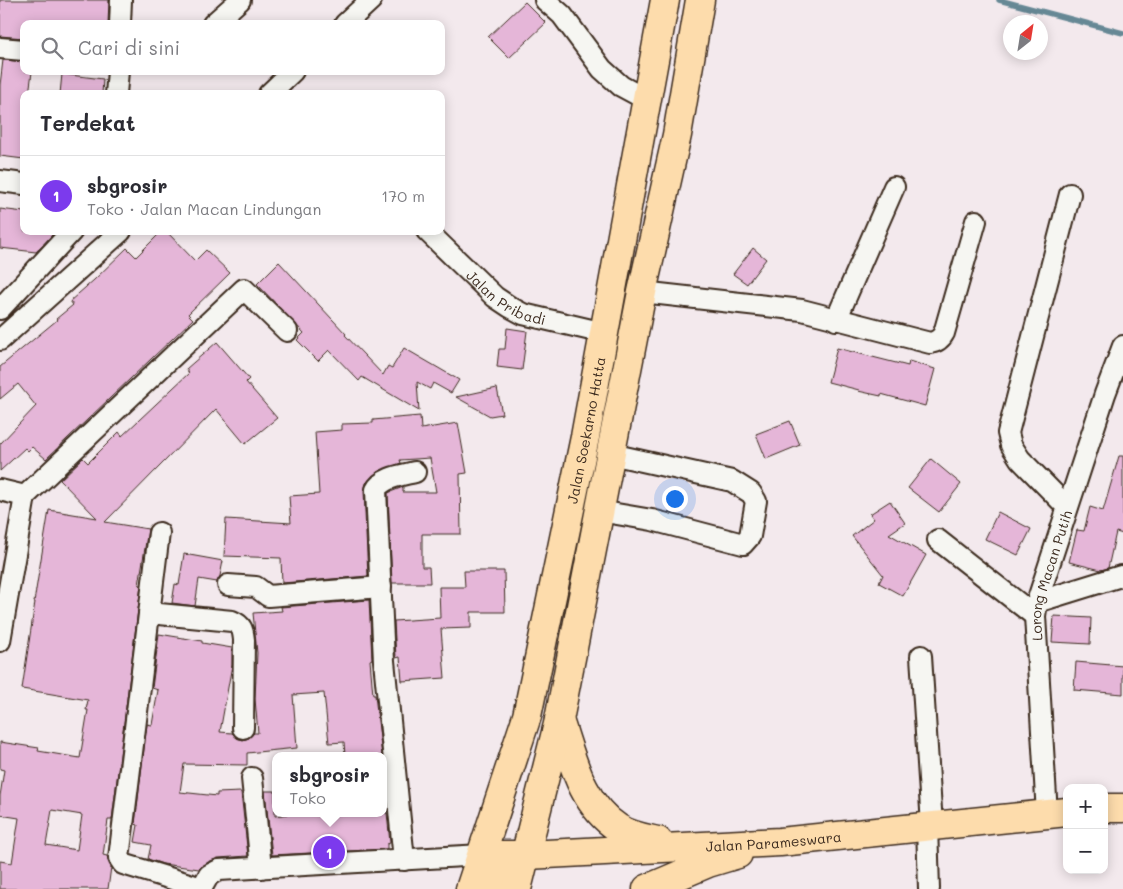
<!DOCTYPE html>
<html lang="id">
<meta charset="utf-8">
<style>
:root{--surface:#fff;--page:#f7f7f7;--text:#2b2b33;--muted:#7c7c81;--line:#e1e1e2;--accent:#7c3aed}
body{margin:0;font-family:Mali,sans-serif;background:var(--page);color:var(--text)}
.controls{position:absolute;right:15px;bottom:15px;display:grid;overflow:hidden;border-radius:10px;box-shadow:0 2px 12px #0003}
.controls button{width:45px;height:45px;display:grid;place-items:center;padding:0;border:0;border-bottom:1px solid var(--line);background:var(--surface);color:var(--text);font:25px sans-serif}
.compass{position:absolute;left:1003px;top:15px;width:45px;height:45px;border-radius:50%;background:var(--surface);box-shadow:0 2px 12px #0003;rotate:30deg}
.you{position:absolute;left:674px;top:498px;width:18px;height:18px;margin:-12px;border:4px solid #fff;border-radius:50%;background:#1a73e8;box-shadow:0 0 0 8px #1a73e833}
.badge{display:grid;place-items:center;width:32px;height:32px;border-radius:50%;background:var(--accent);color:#fff;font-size:16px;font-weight:700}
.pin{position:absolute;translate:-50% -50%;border:2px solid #fff;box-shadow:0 1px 5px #0006}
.popup{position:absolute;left:272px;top:752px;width:115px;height:65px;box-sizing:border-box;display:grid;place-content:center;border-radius:10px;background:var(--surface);filter:drop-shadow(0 1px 4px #0005);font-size:16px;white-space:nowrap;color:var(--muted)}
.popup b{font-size:19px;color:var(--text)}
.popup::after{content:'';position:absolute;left:50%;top:100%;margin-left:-10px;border:10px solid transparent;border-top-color:var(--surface)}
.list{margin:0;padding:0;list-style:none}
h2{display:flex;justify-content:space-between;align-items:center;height:65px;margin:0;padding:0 20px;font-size:21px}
h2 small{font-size:16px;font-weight:400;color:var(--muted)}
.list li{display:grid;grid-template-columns:32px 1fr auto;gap:15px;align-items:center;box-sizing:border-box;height:80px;padding:0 20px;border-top:1px solid var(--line)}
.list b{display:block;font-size:19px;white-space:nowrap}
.list p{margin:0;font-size:16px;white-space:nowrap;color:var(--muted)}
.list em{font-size:16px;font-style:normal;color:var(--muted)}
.icon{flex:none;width:28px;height:28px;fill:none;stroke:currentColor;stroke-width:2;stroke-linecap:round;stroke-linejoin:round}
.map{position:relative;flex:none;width:1123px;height:889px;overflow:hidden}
.search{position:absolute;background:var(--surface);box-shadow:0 2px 12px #0003;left:20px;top:20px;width:425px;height:55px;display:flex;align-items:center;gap:12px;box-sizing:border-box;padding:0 18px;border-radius:10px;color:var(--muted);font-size:19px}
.panel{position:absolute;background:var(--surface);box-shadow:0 2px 12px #0003;left:20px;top:90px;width:425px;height:145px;border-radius:10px}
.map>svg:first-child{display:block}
</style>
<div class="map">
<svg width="1123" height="889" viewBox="0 0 1123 889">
<rect width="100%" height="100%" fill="#f3e9ed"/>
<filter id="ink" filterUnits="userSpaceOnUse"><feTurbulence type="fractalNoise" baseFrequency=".02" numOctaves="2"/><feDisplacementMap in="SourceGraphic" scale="10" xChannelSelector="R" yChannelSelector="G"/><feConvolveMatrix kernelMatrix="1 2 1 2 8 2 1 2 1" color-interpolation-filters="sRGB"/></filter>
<g filter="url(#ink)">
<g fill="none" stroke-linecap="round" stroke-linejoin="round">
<path stroke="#668895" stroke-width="5.5" d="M999,0L1123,33"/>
</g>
<path fill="#e5b6d8" stroke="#3b2a1e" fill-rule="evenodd" d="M0,0H109L108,24H24V38L0,36Z
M525,2L546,23L509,58L488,37Z
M3,60L24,62V71L32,72L29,94H24V159L0,156V85Z
M62,74L103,79L102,94H60Z
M0,209L24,212V231H52V235L36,252L0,248Z
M162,231H166L195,261L206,250L230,273L188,314L193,319L46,459L32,447L28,451L25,448L0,471V444L36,406L18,384L0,399V367L57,320L56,319L73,305L70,301L94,280L127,248L136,257Z
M753,248L766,259L747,284L733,274Z
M279,262L346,334L345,335L383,375L388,366L392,368L404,348L459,380L451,393L433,383L430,389L417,382L419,411L362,377L359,381L329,350L318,361L297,340L304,333L257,284Z
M507,328L527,331L522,370L497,367L499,349H505Z
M217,342L249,379L246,382L277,418L245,444L216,409L105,522L148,529L139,585H141L112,820H108L103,855L107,856L111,867L108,889H0V861L12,863L19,818L0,815V796L4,770L0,769V742L39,748L38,751L80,758L88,710H86L88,700L22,689L35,602H34L49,510L97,518L60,480L83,458L88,463L119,432L122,436L189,373L186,369ZM52,810L82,815L77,850L46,845Z
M837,348L908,366L909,361L935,369L925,406L881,394V396L858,391L859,390L828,382Z
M497,388L502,414L490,416L456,397Z
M420,416L421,429L458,423L467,473L460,474L461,534H422V567H429L430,583H392L388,493L403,487V492H436L430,458L400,460L401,463L377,472L366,483L364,491L368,576L282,583L281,558L224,556L226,519L291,523L289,496L319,494L315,432L342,430V424L373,423V420Z
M790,421L800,445L766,459L756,434Z
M1119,456H1123V534L1116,532L1108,568L1101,570L1069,562L1077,530L1084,531L1090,507L1103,511Z
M931,459L961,484L939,512L908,488Z
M890,501L905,523L889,534L926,555L903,596L879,583L883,575L852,536L874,519L870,514Z
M998,512L1031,529L1018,555L985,539Z
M184,554L223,561L220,576L217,582L199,579L195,606L172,603L175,584L179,585Z
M464,571H504L505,612H471V628L441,629L445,678L402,681L400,657L396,658L394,621L440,618L439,587H465Z
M369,600L372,659L370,660L373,695H375L382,756H345L344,742L329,743L324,693L293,695L297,748L247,753V765L184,764L180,792L217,796V793L241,792L248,856L218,858L208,862L199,869L163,864L148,859L151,845L135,842L138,825L135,824L147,724L152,725L158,690L152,688L159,634L202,641V643L232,648V665L220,732L232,733L237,738L243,740L249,738L254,733H258L255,699L257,653L253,613L282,611L281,607Z
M1054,616L1091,618L1090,644L1052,642Z
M1076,662L1123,666V694L1074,690Z
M265,791H275V816L296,813H387L390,843L387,844V849L272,855Z"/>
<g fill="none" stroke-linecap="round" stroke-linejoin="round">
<defs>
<g id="minor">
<path d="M545,0L562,15L602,69L621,86L647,100"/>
<path d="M120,24L121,0"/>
<path d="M213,24L240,0"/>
<path d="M345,24L371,0"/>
<path d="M0,48L24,50"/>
<path d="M116,94L118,71"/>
<path d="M269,94L293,71"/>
<path d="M0,181L24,184"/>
<path id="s1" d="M427,231L495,297L510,307L523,314L604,333"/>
<path d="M642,292L802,310L930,343C937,342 941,339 944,333L976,221"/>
<path d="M0,309L72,231"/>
<path d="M836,320L894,187"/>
<path d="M0,340L121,231"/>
<path d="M0,490L25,496"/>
<path d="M1067,507L1020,459L1011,445L1008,433L1070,194"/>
<path d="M599,511L652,520L743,544L750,536L756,501L751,493L732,481L611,454"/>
<path d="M159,533L119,858L123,864L202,888"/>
<path d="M938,540L1035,616"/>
<path d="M228,585L256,587L268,596L381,587"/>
<path d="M1037,602L1121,576"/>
<path d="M149,613L232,621C242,625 243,630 244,640L243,728"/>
<path d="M0,641L25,496L244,289L287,331"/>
<path d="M921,656L932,825"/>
<path d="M252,778L261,868"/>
<path id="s2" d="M1047,814L1035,616L1037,602L1105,394L1123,346"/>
<path d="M927,826L929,889"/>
<path d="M404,860L384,661L376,490C382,477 403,475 415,472"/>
<path d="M201,889L209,875L219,870L482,855"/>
</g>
<g id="highway">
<path d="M559,720C572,758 581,804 618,828C630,836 644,838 658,841"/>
<path d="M1104,808H1123"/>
<path id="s3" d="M482,855H527L780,842L1067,812"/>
<path id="s4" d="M470,889L527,716L585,437L665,0"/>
<path d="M491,889L501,873L527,855"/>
<path d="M517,889L559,720L642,292L677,135L700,0"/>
<path d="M647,889L708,863L738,854"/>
</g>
</defs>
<use href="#minor" stroke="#3b2a1e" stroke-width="24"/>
<use href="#highway" stroke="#3b2a1e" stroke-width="31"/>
<use href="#minor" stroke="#f6f6f2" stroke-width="20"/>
<use href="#highway" stroke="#fddcac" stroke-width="28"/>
</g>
</g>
<g text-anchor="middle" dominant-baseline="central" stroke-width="5" stroke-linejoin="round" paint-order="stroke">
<g font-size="14" fill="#3b2a1e" stroke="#f6f6f2">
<text stroke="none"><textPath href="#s1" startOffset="105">Jalan Pribadi</textPath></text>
<text stroke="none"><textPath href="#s4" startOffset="474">Jalan Soekarno Hatta</textPath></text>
<text stroke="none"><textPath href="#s2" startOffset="241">Lorong Macan Putih</textPath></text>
<text stroke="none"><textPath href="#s3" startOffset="292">Jalan Parameswara</textPath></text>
</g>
</g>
</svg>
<div class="controls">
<button>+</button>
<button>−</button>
</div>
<svg class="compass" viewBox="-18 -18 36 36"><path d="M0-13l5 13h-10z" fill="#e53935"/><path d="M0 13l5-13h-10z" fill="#7c7c81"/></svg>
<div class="you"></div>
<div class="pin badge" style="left:329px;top:852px">1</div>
<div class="popup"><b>sbgrosir</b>Toko</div>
<div class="search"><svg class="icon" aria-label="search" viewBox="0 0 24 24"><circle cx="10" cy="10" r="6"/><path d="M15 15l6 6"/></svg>Cari di sini</div>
<section class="panel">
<h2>Terdekat<small></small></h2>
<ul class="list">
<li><span class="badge">1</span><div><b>sbgrosir</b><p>Toko · Jalan Macan Lindungan</p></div><em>170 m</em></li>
</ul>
</section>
</div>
